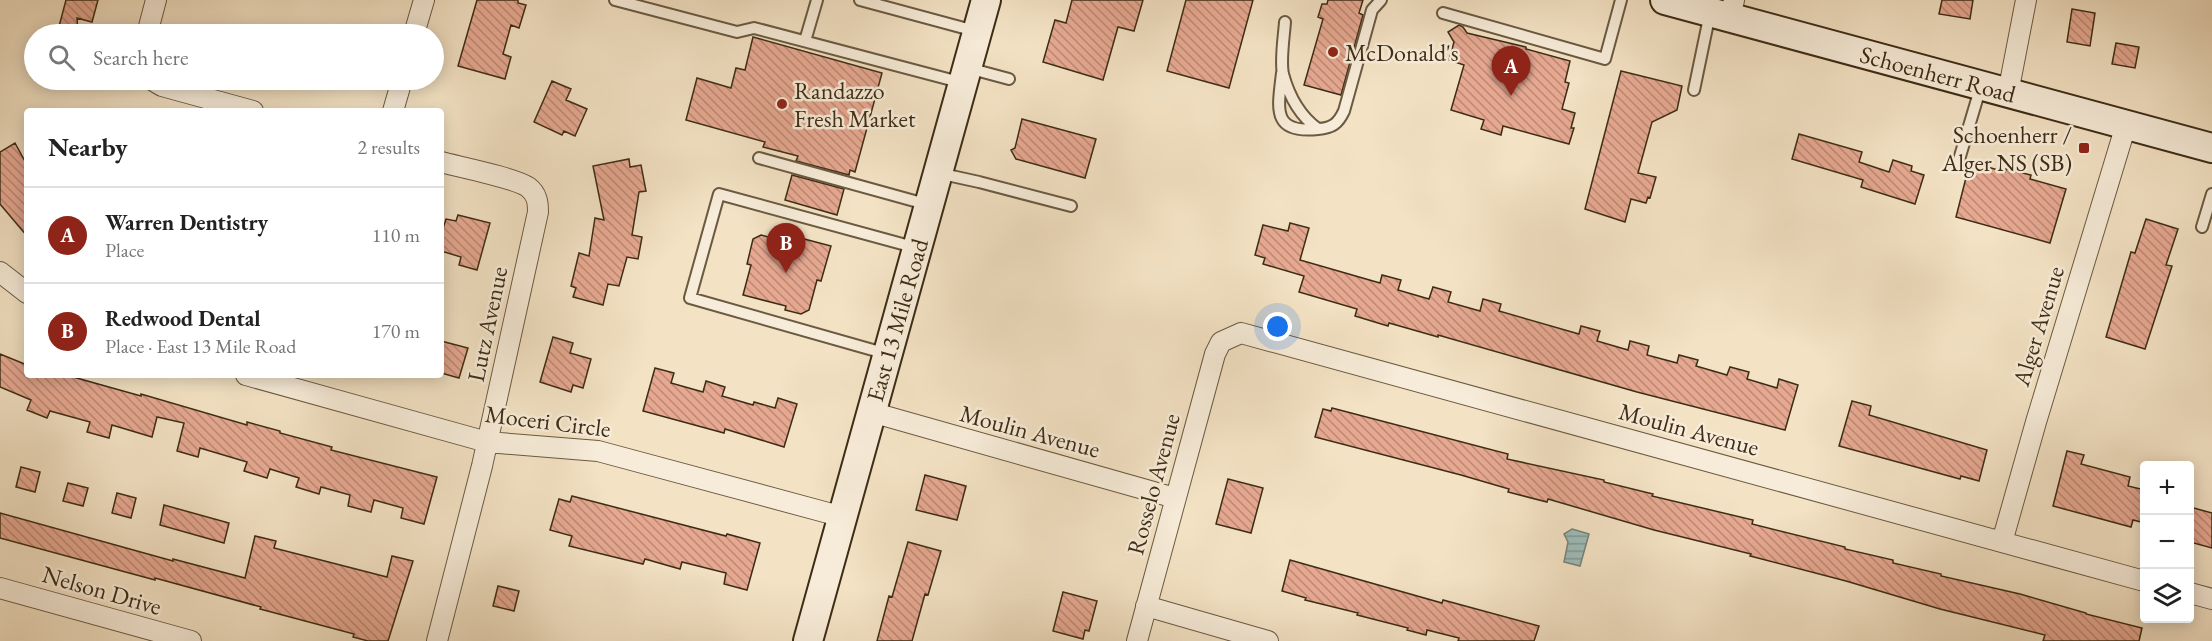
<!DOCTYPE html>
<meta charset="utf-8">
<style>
:root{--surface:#fff;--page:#f2f2f2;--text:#222;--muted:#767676;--line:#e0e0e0;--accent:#8f2418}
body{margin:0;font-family:"EB Garamond",serif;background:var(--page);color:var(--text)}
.controls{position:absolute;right:18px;bottom:18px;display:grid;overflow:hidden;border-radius:6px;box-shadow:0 3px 15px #0003}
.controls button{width:54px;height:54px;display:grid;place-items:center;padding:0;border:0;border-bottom:2px solid var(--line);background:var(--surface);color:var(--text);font:30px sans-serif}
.you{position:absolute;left:1278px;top:327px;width:21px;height:21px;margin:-15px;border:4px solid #fff;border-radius:50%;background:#1a73e8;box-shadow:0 0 0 9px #1a73e833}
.badge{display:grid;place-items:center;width:39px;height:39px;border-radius:50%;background:var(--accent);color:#fff;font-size:20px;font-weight:700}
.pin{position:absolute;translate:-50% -50px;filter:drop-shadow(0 2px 3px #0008)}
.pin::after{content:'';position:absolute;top:32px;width:21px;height:18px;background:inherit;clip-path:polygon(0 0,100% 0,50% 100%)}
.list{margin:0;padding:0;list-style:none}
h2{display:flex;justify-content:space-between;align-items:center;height:78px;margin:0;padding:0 24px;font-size:26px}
h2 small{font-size:20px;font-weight:400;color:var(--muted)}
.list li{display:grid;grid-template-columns:39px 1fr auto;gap:18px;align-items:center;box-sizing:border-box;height:96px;padding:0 24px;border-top:2px solid var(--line)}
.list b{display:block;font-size:22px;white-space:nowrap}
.list p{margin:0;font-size:20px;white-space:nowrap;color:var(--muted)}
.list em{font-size:20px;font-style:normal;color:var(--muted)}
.icon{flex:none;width:33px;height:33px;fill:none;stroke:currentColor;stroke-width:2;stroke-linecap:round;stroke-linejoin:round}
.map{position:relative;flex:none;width:2212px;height:641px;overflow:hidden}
.search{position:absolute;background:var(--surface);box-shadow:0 3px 15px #0003;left:24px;top:24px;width:420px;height:66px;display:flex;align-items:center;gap:15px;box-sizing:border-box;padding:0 21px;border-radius:33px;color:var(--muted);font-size:22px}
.panel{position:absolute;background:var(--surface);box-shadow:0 3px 15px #0003;left:24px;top:108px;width:420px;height:270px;border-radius:6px}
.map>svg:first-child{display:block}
</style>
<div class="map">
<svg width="2212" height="641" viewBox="0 0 2212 641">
<defs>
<pattern id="water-rules" width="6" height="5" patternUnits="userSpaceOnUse" patternTransform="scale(1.5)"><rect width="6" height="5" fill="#9dbcba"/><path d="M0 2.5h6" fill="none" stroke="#819996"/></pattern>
<pattern id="building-back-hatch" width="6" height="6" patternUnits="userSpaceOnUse" patternTransform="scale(1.5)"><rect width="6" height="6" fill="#e6a891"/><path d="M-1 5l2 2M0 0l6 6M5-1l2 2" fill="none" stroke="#bc8975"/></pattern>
</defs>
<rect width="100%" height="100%" fill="#f3e2c4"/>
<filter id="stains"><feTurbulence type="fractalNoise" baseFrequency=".00333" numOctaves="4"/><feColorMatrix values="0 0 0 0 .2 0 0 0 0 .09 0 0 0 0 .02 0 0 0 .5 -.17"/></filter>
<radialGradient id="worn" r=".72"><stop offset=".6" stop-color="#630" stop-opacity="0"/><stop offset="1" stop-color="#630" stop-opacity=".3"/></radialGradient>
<path fill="url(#water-rules)" stroke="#778278" stroke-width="1.5" d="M1572,529L1589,534L1580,566L1564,562L1568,542L1564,534Z"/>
<path fill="url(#building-back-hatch)" stroke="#3d2c15" stroke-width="1.5" d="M66,0H98L92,22L77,18L78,34H57Z
M477,0H518V3L526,5L519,28L511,25L503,54L511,57L505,79L458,66Z
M1072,0H1143L1134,31L1118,27L1103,80L1043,62L1055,20L1066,23Z
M1186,0H1253L1229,88L1167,71Z
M1328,0H1363L1359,13L1363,15L1341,95L1304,85L1323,19L1318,17L1322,4H1327Z
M1942,0H1973L1970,19L1939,14Z
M2072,9L2095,13L2090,46L2067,42Z
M1459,25L1463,27L1467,33L1526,47V49L1570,61L1565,82L1569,83L1562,109L1575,113L1571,128H1574L1569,144L1503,126L1501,135L1481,129L1484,120L1451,110L1464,65L1449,60L1454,42L1448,32Z
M753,37L882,73L855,172L850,170L849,175L796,161L798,156L763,147L765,142L686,120L697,78L731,88L736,68L745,70Z
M2116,43L2139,47L2135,68L2112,64Z
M1621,71L1682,86L1677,110L1652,122L1638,173L1656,177L1650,198L1648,197L1646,203L1631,199L1625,222L1585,209Z
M552,81L571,89L566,100L587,109L575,136L564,131L562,135L534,122Z
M1022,119L1096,139L1085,178L1016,159L1011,150L1015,148Z
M1799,134L1862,152L1859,162L1889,172L1893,160L1912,166L1911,171L1924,175L1915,204L1861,187L1863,180L1792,159Z
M15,143L27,165V236L0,204V152Z
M629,159L630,167L641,165L646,191L639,192L632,235L642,237L638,259L627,257L619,286L608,284L603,305L573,297L576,288L571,286L579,253L589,256L595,218L604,220L593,166Z
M1970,162L2005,172L2006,169L2031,175L2030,179L2066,189L2050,243L1956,217Z
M792,175L844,189L837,215L785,200Z
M458,215L490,223L477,270L459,265L461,257L441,251V235L446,219L456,221Z
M2146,219L2178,229L2166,265L2172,266L2145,349L2106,337L2131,252L2135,253Z
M1290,223L1309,228L1300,260L1380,283L1382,275L1401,280L1398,290L1429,299L1433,287L1451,292L1448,302L1480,311L1483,299L1501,304L1499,311L1579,334L1581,326L1600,331L1597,341L1628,350L1630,341L1649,346L1647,355L1677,363L1679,355L1698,360L1696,366L1727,375L1730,367L1749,372L1747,379L1777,388L1779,379L1798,385L1785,430L1637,392L1438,335V337L1389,323L1388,326L1355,316L1357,309L1299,292L1304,276L1263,264L1265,258L1255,255L1263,225L1288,231Z
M761,235L787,242L789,235L831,246L821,281L817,280L809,310L801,314L785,310L786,306L743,295L751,265L747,264L753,239Z
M553,337L573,343L570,353L591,359L583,388L573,385L571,392L540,382Z
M441,341L468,348L459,378L441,373Z
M0,354L27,365V375H66L141,396V394L247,425V422L280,431V433L332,447L331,450L437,477L424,524L401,518L403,508L374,500L371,512L348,506L350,495L321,487L319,494L296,487L299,478L270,469L267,478L244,471L247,462L200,448L198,457L177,451L184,423L157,417L152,437L112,425L109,438L87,432L90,422L50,411L47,418L27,410L31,400L0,387Z
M655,368L674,373L671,383L703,392L706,381L725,387L722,396L753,405L754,402L775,408L778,398L797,404L784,447L725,429L724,433L643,411Z
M1852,401L1871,406L1869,415L1987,450L1979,481L1961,476L1960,479L1839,446Z
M1332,408L1508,454L1507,459L1604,480V482L1653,494L1652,496L1753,520L1752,524L1845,547V549L1893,560V563L1941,574V576L2020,594L2086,613V614L2142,628L2139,641H2043L2045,635L1940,609L1846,581L1750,556L1751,554L1654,530L1548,499L1547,502L1508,492L1509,489L1461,475L1315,437L1323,409L1331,411Z
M2067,451L2084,455L2081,464L2130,477L2128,486L2145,490V523L2133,520L2131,527L2053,506Z
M21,467L40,472L35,492L16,487Z
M925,475L966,486L957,520L916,510Z
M1228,479L1263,488L1251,533L1216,524Z
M68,483L88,488L83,506L63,501Z
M117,493L136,498L131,518L112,513Z
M572,496L726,536L727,534L760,543L747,590L724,584L726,573L682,562L680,569L645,559L643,564L569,546L572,536L550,530L559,499L570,502Z
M164,505L229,523L224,543L160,525Z
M2190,507L2212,513V548L2190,542Z
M0,513L173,561V559L245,578L255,536L276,541L274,548L387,577L392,556L413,561L388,641H368L353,637L354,634L260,609L261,607L155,578V580L0,538Z
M908,542L941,551L928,595L925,594L912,641H877L889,596L892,597Z
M1290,560L1442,603L1443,600L1539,626L1534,641H1458L1459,638L1427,630L1426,635L1407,630L1408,628L1357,615L1358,613L1305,600L1306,598L1282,591Z
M498,586L519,591L514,611L493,606Z
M1063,592L1097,601L1089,631L1085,630L1083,639L1053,631Z"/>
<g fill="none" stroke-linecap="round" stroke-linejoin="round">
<defs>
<path id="service" d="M615,0L737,32L754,28L963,83
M860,0L975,31
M1443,13L1605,59L1621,0
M1285,22C1284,36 1280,61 1283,74C1289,96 1300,116 1318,129C1332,128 1338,124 1344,111L1372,10L1381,0
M805,41L817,0
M968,68L1009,79
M1282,73C1278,108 1271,134 1318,129
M1694,90L1710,13
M759,158L929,205
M1958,163L1981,86
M938,173L979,182L1071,206
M2202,227L2212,194
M887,354L690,298L719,194L917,248"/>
<path id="minor" d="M1730,18L1734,0
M147,34L156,0
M414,34L424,0
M152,80L162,86L253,111
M2008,93L2026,0
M393,111L402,80
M0,272L27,293
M246,375L487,442L598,451L843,517
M871,412L1175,498
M2002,542L2036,422L2126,125
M0,588L191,641
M2190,593L2212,599
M1146,606L1268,641
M437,641L482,466L538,212C538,202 537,194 528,187C515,178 460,167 441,162
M1137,641L1215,354L1221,342L1241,333L2144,581"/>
<path id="secondary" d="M1665,0L2212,148
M808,641L986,0"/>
</defs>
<use href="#service" stroke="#6a5a41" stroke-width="14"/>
<use href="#minor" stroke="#6a5a41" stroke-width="22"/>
<use href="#secondary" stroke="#3d2c15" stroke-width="32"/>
<use href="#service" stroke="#f7ecd9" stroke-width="10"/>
<use href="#minor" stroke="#f7ecd9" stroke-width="20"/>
<use href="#secondary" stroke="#f7ecd9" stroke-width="28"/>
</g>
<g fill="#8f2418" stroke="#f7ecd9" stroke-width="2">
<circle cx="1333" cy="52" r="6"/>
<circle cx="782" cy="104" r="6"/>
<rect x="2078" y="142" width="12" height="12" rx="3"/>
</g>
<g text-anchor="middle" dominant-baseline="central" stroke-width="5" stroke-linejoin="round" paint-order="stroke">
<g font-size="24" fill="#3d2c15" stroke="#f7ecd9" text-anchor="start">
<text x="1345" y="52">McDonald's</text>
<text x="794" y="90">Randazzo<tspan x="794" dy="28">Fresh Market</tspan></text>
<text x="2072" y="134" text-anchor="end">Schoenherr /<tspan x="2072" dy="28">Alger NS (SB)</tspan></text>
</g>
<g font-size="24" fill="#3d2c15" stroke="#f7ecd9">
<text transform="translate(1938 74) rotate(15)">Schoenherr Road</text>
<text transform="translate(897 320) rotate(-74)">East 13 Mile Road</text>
<text transform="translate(487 324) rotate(-78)">Lutz Avenue</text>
<text transform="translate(2038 326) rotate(-73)">Alger Avenue</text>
<text transform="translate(548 421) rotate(7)">Moceri Circle</text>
<text transform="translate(1689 429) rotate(15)">Moulin Avenue</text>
<text transform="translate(1030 431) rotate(15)">Moulin Avenue</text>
<text transform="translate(1153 484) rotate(-75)">Rosselo Avenue</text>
<text transform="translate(102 590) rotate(16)">Nelson Drive</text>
</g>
</g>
<rect width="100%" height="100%" filter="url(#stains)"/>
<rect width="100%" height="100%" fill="url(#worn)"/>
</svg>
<div class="controls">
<button>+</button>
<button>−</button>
<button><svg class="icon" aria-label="layers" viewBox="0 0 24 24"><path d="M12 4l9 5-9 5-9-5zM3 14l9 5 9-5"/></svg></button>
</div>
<div class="you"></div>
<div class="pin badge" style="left:1511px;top:96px">A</div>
<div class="pin badge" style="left:786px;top:273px">B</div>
<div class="search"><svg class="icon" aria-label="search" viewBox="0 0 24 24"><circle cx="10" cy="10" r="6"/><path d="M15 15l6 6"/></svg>Search here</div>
<section class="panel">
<h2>Nearby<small>2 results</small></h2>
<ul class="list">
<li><span class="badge">A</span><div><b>Warren Dentistry</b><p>Place</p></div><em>110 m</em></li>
<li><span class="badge">B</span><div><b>Redwood Dental</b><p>Place · East 13 Mile Road</p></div><em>170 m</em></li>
</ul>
</section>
</div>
